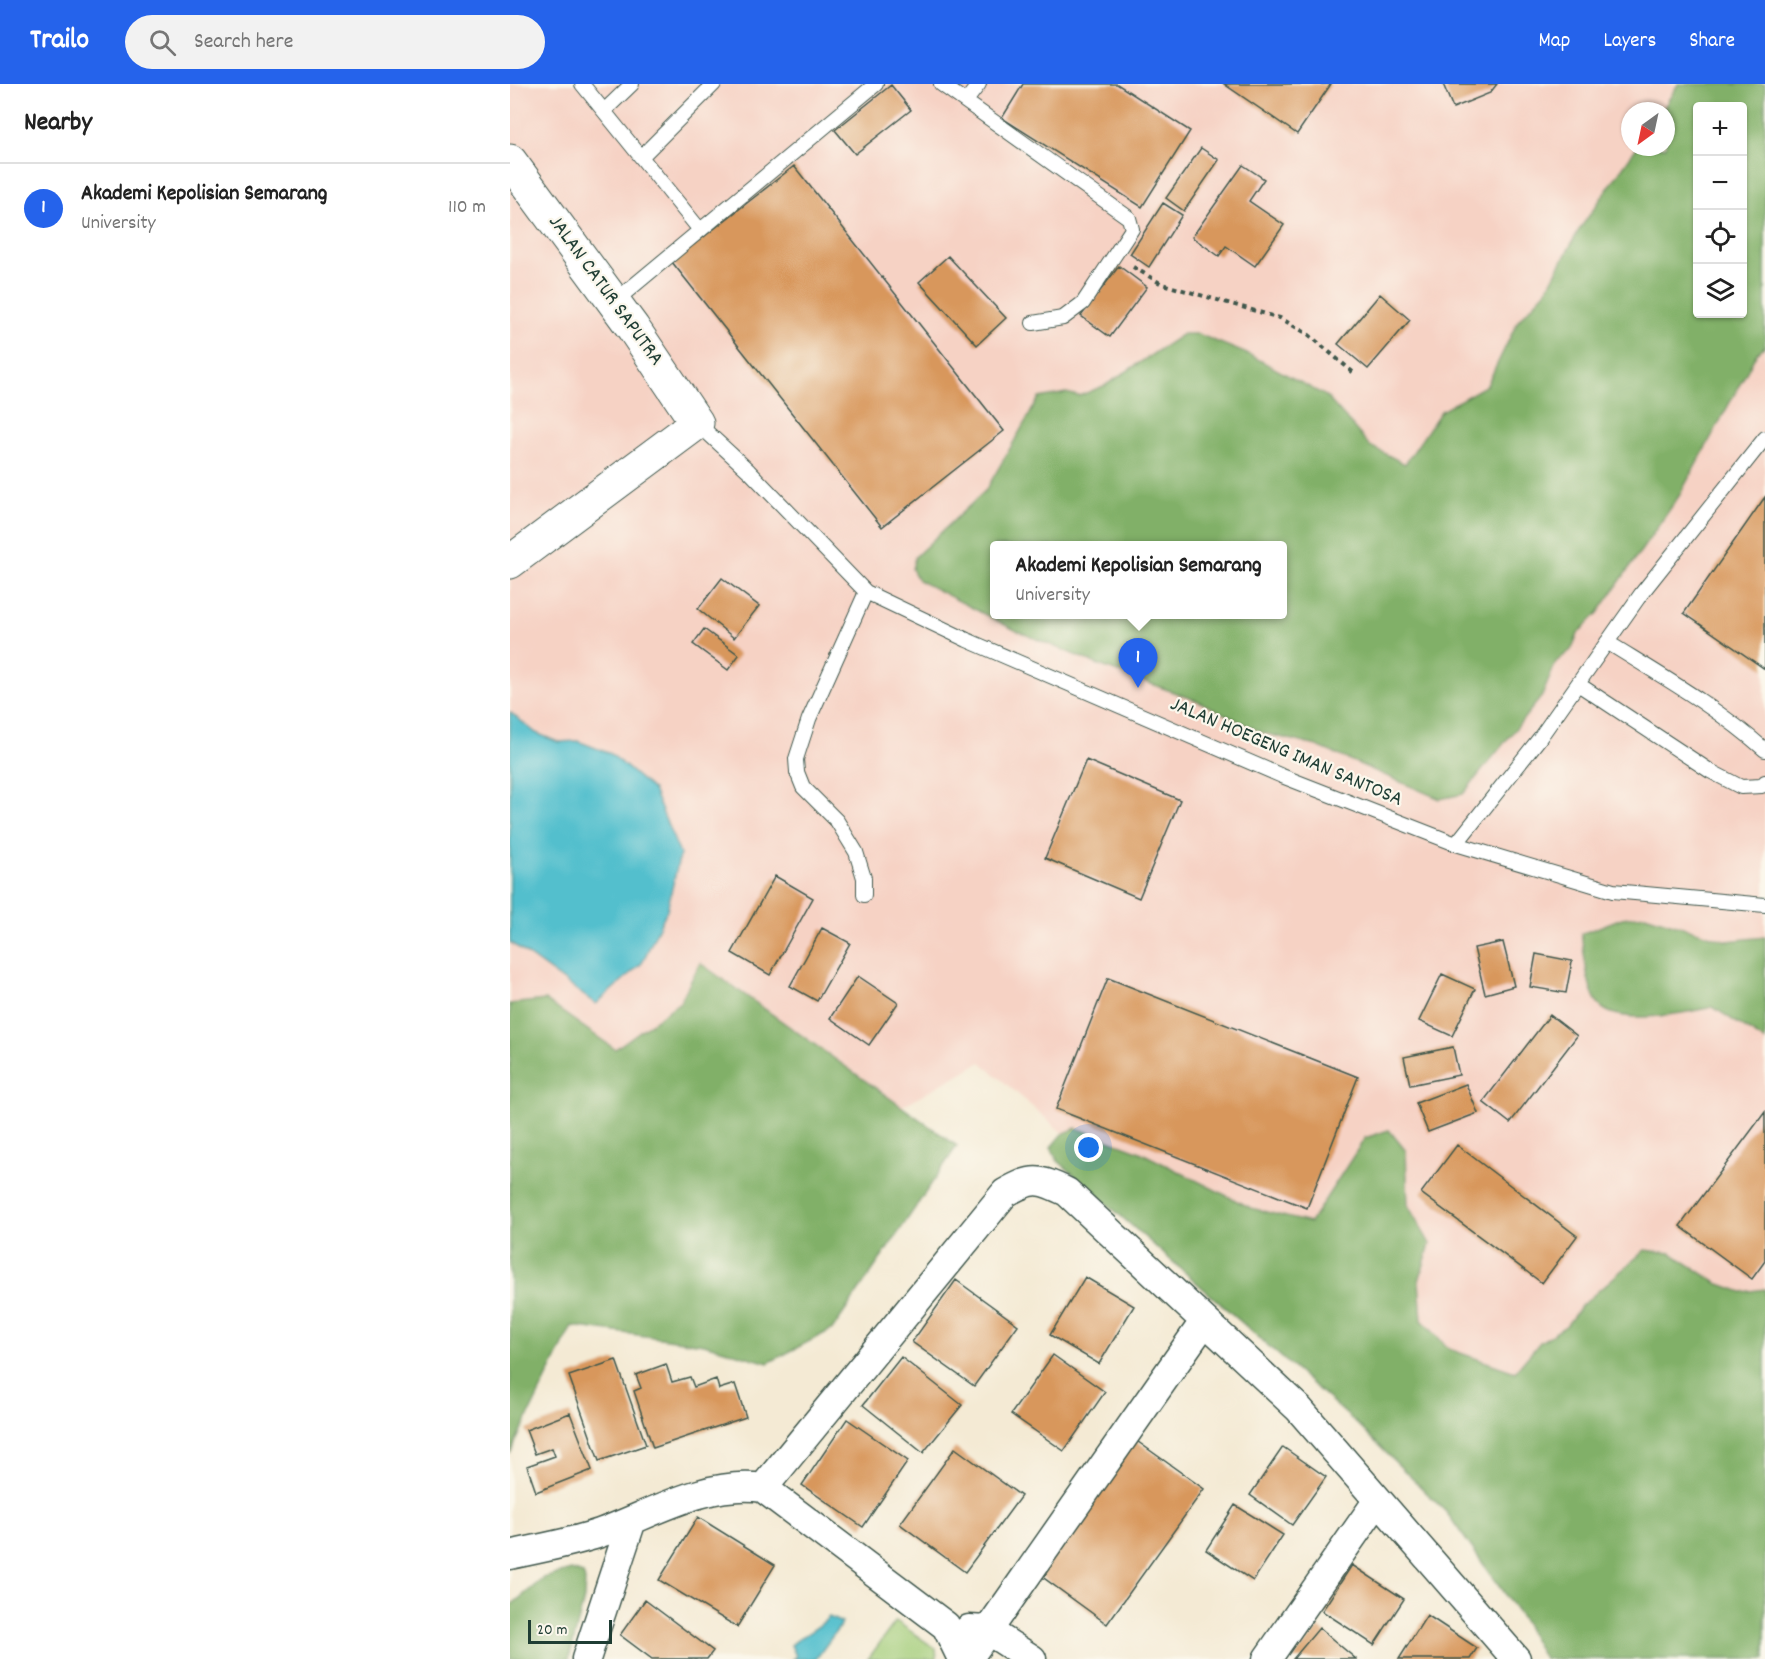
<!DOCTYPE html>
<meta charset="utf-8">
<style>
:root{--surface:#fff;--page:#f2f2f2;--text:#222;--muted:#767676;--line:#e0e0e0;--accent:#2563eb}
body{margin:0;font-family:Dekko,sans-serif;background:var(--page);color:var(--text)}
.controls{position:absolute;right:18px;top:18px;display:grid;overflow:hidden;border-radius:6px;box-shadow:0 2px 4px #0004}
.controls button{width:54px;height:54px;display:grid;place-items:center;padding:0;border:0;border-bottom:2px solid var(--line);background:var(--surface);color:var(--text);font:30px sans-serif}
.compass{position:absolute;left:1111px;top:18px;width:54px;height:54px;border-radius:50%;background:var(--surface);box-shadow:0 2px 4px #0004;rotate:213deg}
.scale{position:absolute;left:18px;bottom:15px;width:84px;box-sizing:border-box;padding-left:6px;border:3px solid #1f3d34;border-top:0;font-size:16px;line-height:21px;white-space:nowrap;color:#1f3d34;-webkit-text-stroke:4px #fbf7ec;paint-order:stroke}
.you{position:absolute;left:579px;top:1064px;width:21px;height:21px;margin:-15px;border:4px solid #fff;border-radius:50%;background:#1a73e8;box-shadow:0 0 0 9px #1a73e833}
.badge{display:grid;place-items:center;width:39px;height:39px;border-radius:50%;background:var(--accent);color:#fff;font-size:20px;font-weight:700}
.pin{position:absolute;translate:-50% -50px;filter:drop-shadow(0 2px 3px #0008)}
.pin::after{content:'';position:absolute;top:32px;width:21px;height:18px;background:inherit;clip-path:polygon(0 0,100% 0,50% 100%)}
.popup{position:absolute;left:480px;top:457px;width:297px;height:78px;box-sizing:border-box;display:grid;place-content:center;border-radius:6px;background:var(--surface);filter:drop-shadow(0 2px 4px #0005);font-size:20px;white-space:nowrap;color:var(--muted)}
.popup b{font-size:22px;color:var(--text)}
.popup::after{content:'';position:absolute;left:50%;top:100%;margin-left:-12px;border:12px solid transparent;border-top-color:var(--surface)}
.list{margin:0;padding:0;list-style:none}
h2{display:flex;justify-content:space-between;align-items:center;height:78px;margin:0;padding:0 24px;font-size:26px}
h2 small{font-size:20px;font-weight:400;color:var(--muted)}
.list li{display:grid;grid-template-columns:39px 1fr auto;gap:18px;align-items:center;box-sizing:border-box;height:90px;padding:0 24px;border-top:2px solid var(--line)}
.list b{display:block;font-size:22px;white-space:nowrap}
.list p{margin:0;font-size:20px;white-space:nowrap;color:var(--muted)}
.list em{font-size:20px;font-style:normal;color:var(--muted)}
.icon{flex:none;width:33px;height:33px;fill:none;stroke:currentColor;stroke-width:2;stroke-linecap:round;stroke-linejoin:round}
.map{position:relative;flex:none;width:1255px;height:1575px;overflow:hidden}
header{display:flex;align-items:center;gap:36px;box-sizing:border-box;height:84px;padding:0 30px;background:var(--accent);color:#fff}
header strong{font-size:28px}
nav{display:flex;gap:33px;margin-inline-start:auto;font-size:21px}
.search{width:420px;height:54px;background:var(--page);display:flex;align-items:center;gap:15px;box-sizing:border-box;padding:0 21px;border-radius:33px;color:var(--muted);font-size:22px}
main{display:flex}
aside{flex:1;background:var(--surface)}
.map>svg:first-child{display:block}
</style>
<header>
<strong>Trailo</strong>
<div class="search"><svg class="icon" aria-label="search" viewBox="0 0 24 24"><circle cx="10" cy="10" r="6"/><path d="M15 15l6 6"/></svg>Search here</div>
<nav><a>Map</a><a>Layers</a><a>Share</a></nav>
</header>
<main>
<aside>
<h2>Nearby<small></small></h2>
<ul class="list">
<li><span class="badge">1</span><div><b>Akademi Kepolisian Semarang</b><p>University</p></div><em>110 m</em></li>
</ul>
</aside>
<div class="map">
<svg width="1255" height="1575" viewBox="0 0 1255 1575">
<rect width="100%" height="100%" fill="#fbf7ec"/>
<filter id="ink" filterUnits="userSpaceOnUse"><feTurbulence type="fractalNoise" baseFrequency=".0167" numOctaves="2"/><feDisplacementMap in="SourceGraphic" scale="12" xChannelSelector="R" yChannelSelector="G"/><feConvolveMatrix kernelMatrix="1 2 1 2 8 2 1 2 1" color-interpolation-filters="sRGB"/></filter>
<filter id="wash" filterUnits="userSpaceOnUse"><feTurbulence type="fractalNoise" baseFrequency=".008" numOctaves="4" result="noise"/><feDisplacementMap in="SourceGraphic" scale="24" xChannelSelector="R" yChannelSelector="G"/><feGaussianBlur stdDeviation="1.35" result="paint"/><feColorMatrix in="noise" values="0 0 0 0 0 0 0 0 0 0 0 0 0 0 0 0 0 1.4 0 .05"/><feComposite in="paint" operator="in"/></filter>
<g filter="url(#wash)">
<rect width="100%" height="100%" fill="#f4ead4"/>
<path fill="#f6d2c4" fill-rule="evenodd" d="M0,0H1255V1575L966,1408L471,978L319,1063L0,1015ZM1188,22H1232V230H1188ZM1120,27H1156V63H1120ZM484,462H772V530H484Z"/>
<path fill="#a2cc78" stroke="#608456" stroke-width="1.5" d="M386,1537L426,1565L427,1575H358Z"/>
<path fill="#81b068" stroke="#50764e" stroke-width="1.5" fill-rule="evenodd" d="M1168,0H1255V262L1247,269L1169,412L1088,529L1069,548L1061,566L1046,578L1032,612L953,710L930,715L807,662L753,649L688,617L589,581L505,546L408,496L402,485L405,473L476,406L529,314L556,309L569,312L596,301L673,250H688L742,272L816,312L860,362L895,380L931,327L977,301L1008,237L1036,207L1069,146L1127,63H1156V27H1152ZM1232,22V230H1188V22ZM484,462H772V530H484Z
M1135,831L1217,857L1255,853V957L1203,923C1178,928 1103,945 1087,918C1076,900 1075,871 1071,850L1112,834Z
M190,879L447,1062L323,1245L258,1279L194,1260L62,1242L0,1370V920L35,916L105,965L170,918Z
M566,1044L628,1067L741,1124L800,1139L855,1054L879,1046L896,1067L898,1121L920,1160L909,1197L912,1236L939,1265L1005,1288L1030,1258L1056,1242L1071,1222L1135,1166L1161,1169L1207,1199L1232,1208L1255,1205V1575H1034L1011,1533L937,1429L844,1337L547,1076L541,1063L552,1050Z
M61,1486L73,1490L75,1496L74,1515L59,1575H0V1522L34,1494Z"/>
<path fill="#53bfcd" stroke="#397e80" stroke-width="1.5" d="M0,628L26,649L48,658L68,657L101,670L143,706L170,770L157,826L132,879L86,920L0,858Z
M319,1533L332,1539L306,1575H283L286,1572L281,1561C293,1550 307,1546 319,1533Z"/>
<g id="blocks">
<path fill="#d8975c" d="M513,0H607L680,47L632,123L492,34Z
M714,0H821L787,50Z
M933,0H987L980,9L943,24Z
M381,1L401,26L345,70L325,46Z
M691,64L709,76L674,127L656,114Z
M733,81L754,95L739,117L774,141L745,182L716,162L709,172L682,153Z
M284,82L494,347L372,443L162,178Z
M653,119L672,131L639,183L620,170Z
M438,172L496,234L467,261L409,198Z
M609,182L637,203L600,253L571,232Z
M870,210L900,236L858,285L828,260Z
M1255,413V585L1174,529Z
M212,494L249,522L224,554L188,525Z
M194,545L229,571L218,586L183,560Z
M576,676L670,716L629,814L535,774Z
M265,792L303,814L260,891L222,869Z
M312,844L340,859L307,917L280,902Z
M993,858L1004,902L975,910L964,864Z
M1026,870L1062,877L1056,909L1020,903Z
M932,890L965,905L942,952L909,937Z
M348,892L388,919L359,961L320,934Z
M598,894L848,993L797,1124L546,1025Z
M1040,931L1067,952L1000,1039L973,1018Z
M943,963L949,991L900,1001L894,973Z
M956,1000L968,1029L918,1048L906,1019Z
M1255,1028V1177L1242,1195L1170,1142Z
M947,1061L1067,1152L1032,1199L911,1109Z
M575,1193L624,1222L589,1280L540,1251Z
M446,1196L508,1241L464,1302L402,1258Z
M543,1271L595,1308L554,1367L501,1330Z
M391,1273L452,1321L413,1369L353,1321Z
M106,1276L136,1361L89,1377L59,1292Z
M156,1280L162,1298L180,1293L184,1303L206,1295L209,1305L225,1300L236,1333L143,1364L124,1307L131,1304L126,1291Z
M60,1329L82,1386L26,1408L17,1382L45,1372L42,1364L25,1370L16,1346Z
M337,1335L398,1377L353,1443L292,1401Z
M624,1355L694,1405L597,1540L527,1489Z
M773,1363L816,1393L782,1441L740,1411Z
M445,1364L511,1412L455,1488L390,1440Z
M725,1421L773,1451L743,1497L696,1466Z
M188,1433L265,1481L227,1543L149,1496Z
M842,1481L894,1515L864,1561L812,1527Z
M135,1516L203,1567L197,1575H142L110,1551Z
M917,1531L967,1564L960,1575H889Z
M809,1544L846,1575H783Z"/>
</g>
</g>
<g filter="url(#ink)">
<use href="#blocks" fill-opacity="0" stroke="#3f574c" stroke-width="1.5"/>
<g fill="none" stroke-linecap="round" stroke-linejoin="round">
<defs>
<path id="service" d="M72,0L190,146
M431,0L619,134L622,145L573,219L553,234L523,239
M456,17L469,0
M94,27L122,0
M131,73L204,0
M104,218L366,0
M187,339L239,387L356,508L457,556L772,692L946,760L1103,807L1255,821
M1097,558C1150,591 1208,624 1255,666
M1068,600L1200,687L1231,703L1252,702L1255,698
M946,760L1029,655L1131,510L1255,354
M354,811V794L346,768L327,737L293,703L287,688L286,675L299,635L356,508"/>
<path id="minor" d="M253,1404L495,1109C523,1093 528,1094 557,1108L789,1325L1006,1575
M0,1471C30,1464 61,1459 90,1449C142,1430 196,1396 253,1404L436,1542L452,1575
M459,1545L477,1546L522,1575
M76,1575L122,1436
M458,1575L694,1238
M757,1575L868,1416"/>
<path id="tertiary" d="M0,77L123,244L187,339L0,478"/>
</defs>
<use href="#service" stroke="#3f574c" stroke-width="16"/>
<use href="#minor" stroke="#3f574c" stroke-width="31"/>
<use href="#tertiary" stroke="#3f574c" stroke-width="35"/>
<path stroke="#3f574c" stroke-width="4" stroke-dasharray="4.5 4.5" stroke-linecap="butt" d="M623,183L652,200L770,234L798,250L845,290"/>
<use href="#service" stroke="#fff" stroke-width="14"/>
<use href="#minor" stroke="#fff" stroke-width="28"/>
<use href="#tertiary" stroke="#fff" stroke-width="33"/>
</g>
</g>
<g text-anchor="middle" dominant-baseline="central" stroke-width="4.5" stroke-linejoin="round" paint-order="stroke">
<g font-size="21" fill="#1f3d34" stroke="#fbf7ec">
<text transform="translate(95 207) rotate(54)">JALAN CATUR SAPUTRA</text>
<text transform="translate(776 669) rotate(23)">JALAN HOEGENG IMAN SANTOSA</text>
</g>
</g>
</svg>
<div class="controls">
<button>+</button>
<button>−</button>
<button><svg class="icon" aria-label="locate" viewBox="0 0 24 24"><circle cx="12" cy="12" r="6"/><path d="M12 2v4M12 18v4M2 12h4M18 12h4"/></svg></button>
<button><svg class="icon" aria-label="layers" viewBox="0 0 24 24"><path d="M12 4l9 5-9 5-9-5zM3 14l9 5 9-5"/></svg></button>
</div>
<svg class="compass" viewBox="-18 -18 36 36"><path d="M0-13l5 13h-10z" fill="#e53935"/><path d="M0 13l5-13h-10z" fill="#767676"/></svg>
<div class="scale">20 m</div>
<div class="you"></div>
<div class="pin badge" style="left:628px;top:604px">1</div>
<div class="popup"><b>Akademi Kepolisian Semarang</b>University</div>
</div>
</main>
